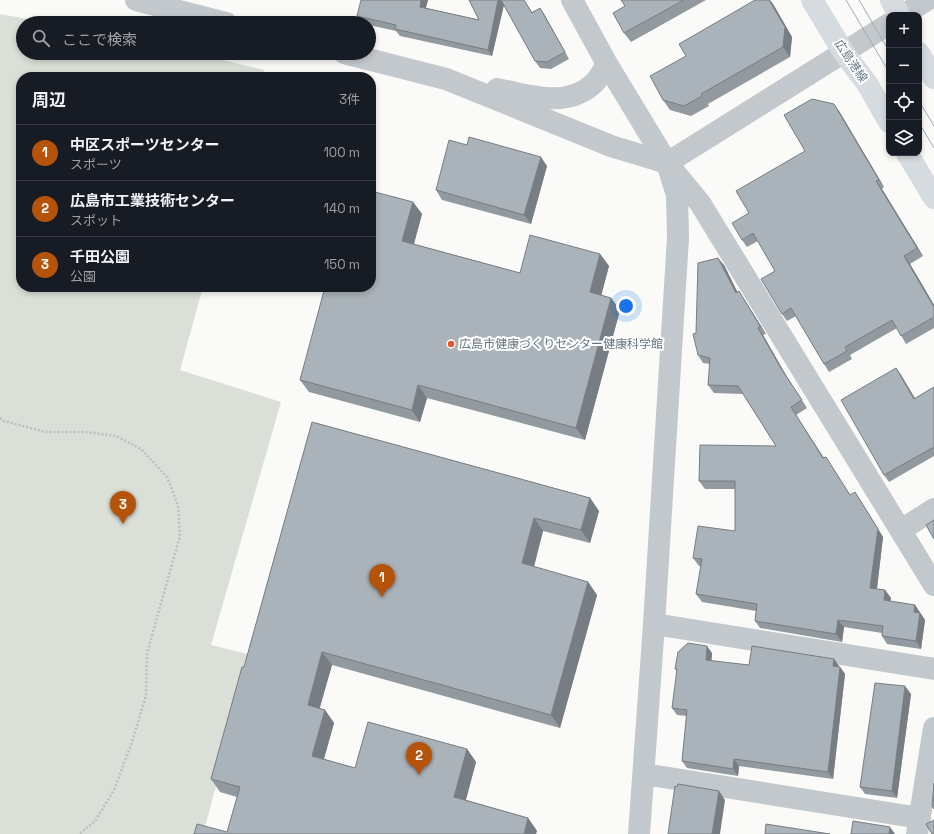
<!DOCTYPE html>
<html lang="ja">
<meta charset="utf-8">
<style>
:root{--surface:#171b24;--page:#20242c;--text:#f1f3f6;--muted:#9ea1a6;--line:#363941;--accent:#b45309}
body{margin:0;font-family:"Space Grotesk","Noto Sans JP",sans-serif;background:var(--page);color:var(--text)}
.controls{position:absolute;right:12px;top:12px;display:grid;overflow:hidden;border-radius:8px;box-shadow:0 2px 6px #0003}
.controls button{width:36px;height:36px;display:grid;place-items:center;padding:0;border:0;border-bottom:1px solid var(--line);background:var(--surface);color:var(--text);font:20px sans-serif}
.you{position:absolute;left:626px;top:306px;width:14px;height:14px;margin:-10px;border:3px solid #fff;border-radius:50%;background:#1a73e8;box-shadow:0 0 0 6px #1a73e833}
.badge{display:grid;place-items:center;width:26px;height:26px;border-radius:50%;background:var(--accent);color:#fff;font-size:13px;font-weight:700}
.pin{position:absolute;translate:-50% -33px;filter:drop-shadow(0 1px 2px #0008)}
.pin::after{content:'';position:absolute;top:21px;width:14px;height:12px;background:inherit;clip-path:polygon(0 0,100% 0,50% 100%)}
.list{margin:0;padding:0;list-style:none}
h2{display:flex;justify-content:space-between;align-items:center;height:52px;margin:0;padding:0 16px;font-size:17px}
h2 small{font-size:13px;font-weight:400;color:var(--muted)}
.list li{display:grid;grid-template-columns:26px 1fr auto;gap:12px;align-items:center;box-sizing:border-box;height:56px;padding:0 16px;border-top:1px solid var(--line)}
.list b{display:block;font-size:15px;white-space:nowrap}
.list p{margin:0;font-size:13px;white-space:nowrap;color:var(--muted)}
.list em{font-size:13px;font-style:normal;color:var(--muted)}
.icon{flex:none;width:22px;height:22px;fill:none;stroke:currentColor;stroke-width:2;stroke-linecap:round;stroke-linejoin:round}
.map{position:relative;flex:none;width:934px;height:834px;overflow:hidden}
.search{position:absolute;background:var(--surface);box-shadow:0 2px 6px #0003;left:16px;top:16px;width:360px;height:44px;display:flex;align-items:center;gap:10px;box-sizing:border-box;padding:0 14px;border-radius:22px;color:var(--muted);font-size:15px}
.panel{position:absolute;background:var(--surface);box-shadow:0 2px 6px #0003;left:16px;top:72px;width:360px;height:220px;border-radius:16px}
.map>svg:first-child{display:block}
</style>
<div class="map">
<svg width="934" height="834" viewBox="0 0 934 834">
<rect width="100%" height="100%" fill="#fafaf8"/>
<path fill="#dadfd7" d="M0,14L49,23H23V53H195L264,70L262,77H21V287H203L180,370L281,402L211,645L252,655L203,834H0Z"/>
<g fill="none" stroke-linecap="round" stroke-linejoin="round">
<path stroke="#bbbfc2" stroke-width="2.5" stroke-dasharray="2 2" stroke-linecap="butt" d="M0,418L4,421L45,432H86L116,436L141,449L167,477L178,505L180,536L147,653L146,696L132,742L114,790L95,821L79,834"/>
<path stroke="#c3c8cc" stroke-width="22" d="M136,0L226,23
M572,0L607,64L667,163L700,203L934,585
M903,15L927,0
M344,53L446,79L611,146L667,163L677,195L678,238L654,624L639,834
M497,89C528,95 566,109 593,84C599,79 603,70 607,64
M667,163L889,24
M901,530L934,509
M654,624L934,669
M644,774L920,818
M917,834L934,728"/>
<path stroke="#d6dbdf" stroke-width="22" d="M812,0L844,53L868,85L889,122
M891,0L899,15
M919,53L934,78
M907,153L934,198"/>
<path stroke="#a2aab0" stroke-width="1" d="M846,0L889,72
M859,0L889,51
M919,101L934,126
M919,123L934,148"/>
</g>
<path fill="#929a9f" d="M428,0L426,8L479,20L469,0H524L532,12L540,8L544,14L569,59L551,69L540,68L535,61L504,5L492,56L400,36L396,31L369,25V23H362L357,16Z
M621,0H706L631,42L624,33L625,6Z
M773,4L792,37L790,57L708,104L709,106L691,116L670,110L663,100L686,56Z
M839,111L884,187L882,189L923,256L910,264L934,305V328L906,344L897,328L850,355L852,359L829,372L824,364L796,316L787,321L782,314L775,271L758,241L747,247L742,240L749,213L805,151Z
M467,145L547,166L531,224L442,200L436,190Z
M413,202L422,214L414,244L520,273L600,254L609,266L601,295L611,298L620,310L585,440L427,398L420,422L309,392L300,380Z
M724,265L737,292L744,299L766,334L763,335L787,377L807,408L796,415L824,458L831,465L850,495L860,500L883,537L877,589L885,590L891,598L890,601L915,605L925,620L921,649L887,644L882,636V633L844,627L842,642L760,628L755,621L756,611L702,602L696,594L701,566H699L693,558L735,531V489H705L699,481L776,446L743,394L714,393L708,385L710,364L703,363L698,355L696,333Z
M896,368L901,375L915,398L934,387V456L889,482L884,475Z
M312,422L590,498L599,511L590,543L543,531L534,567L588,582L597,595L560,728L332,665L319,708L325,710L334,723L324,759L355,768L467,749L476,762L466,800L528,818L537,831L227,832L237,797L220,792L211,779L244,667Z
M712,653L711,661L749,665L834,659L839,667H840L845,674L833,779L739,766L738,776L687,768L682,761L687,716L677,715L672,708L677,671L675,669Z
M911,694L897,798L865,794L860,787Z"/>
<path fill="#777d82" d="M421,0H428L424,14L420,7Z
M498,0H505L492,56L488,50Z
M769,0H770L773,4L792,37L790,57L783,47Z
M540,8L544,14L569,59L565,52Z
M834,104L839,111L884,187L879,180Z
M541,157L547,166L531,224L524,215Z
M876,181L882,189L923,256L917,248Z
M413,202L422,214L411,254L402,241Z
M600,254L609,266L599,304L590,292Z
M904,256L910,264L934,305V307Z
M718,258L724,265L742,301L736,293Z
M739,291L744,299L766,334L760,326Z
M611,298L620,310L585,440L576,428Z
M758,328L763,335L787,377L807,408L782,370Z
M896,368L901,375L919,406L914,399Z
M418,385L427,398L420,422L412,410Z
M791,407L796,415L829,466L823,458Z
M855,492L883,537L876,596L870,588Z
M590,498L599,511L590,543L581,530Z
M534,518L543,531L531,577L522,563Z
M588,582L597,595L560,728L551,715Z
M885,590L891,598L890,608L884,600Z
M915,605L925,620L921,649L916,641L914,612Z
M838,620L844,627L842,642L836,634Z
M707,646L712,653L711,668L706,660Z
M322,652L332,665L317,718L308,705Z
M834,659L839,666L838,673L833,666Z
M840,667L845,674L833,779L828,772Z
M905,686L911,694L897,798L892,791Z
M325,710L334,723L321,769L312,756Z
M467,749L476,762L463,810L454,797Z
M734,759L739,766L738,776L733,769Z
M719,791L725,800L720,834H712Z
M528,818L537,831L536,834H524Z
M890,827L895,834H889Z"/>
<path fill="#aab3b9" stroke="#777d82" d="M361,0H421L420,7L479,20L469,0H498L488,50L395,29L396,25L357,16Z
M501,0H524L532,13L540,8L565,52L547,62L535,61Z
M621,0H684L624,33L613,13L625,6Z
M755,0H769L785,27L783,47L701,94L702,96L684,106L663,100L650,76L686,56L679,44Z
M812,99L834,104L879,180L876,181L917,248L904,256L934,307V317L901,336L892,320L845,347L847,351L824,364L791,308L782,314L761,279L775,271L753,233L742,240L732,223L749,213L736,191L805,151L784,115Z
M469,137L541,157L524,215L436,190L449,140L467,145Z
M375,192L413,202L402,241L520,273L530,235L600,254L590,292L611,298L576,428L418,385L412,410L300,380L325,287H371V208Z
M718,258L736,293L739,291L760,326L758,328L782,370L802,400L791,407L823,458L826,457L850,495L855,492L878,529L870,588L885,590L884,600L915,605L914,612L920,613L916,641L882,636L883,626L838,620L836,634L755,621L757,604L696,594L702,559L693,558L698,526L735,531V481H699L700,445L776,446L738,386L708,385L710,358L698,355L693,334L696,333L698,263Z
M896,368L914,399L934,387V447L884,475L841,400Z
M312,422L590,498L581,530L534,518L522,563L588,582L551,715L322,652L308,705L325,710L312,756L355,768L368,722L467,749L454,797L528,818L524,834H194L197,824L227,832L240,787L211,779L242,667H244Z
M934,520V539L926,525Z
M688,643L707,646L706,660L749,665L752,646L834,659L833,666L840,667L828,772L734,759L733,769L682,761L687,710L672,708L677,669H675L678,652Z
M875,683L905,686L892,791L860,787Z
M934,783V809L932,806Z
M678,784L719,791L712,834H668L675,786L677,787Z
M934,820V834H932L926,824Z
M853,821L890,827L889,834H851Z
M766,824L830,834H765Z"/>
<circle fill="#e4572e" stroke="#fff" stroke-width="1.5" cx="451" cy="344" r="4"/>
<g text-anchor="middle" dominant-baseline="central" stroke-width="4" stroke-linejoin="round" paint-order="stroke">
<g font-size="12" fill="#657683" stroke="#fff">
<text transform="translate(851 61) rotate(56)">広島港線</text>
</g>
<g font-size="12" fill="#657683" stroke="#fff" text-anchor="start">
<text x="459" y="344">広島市健康づくりセンター健康科学館</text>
</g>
</g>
</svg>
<div class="controls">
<button>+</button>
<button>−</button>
<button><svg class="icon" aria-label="locate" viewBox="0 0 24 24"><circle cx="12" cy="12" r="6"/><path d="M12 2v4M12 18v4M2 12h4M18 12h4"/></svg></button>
<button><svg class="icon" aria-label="layers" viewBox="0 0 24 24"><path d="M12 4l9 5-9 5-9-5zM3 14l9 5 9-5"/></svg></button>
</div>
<div class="you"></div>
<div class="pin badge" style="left:382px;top:597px">1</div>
<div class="pin badge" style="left:419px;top:775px">2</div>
<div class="pin badge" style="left:123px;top:524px">3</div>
<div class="search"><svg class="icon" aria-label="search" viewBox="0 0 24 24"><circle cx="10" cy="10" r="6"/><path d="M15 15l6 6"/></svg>ここで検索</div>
<section class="panel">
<h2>周辺<small>3件</small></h2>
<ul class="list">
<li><span class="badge">1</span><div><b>中区スポーツセンター</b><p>スポーツ</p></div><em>100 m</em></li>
<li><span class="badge">2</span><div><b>広島市工業技術センター</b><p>スポット</p></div><em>140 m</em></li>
<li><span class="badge">3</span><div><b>千田公園</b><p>公園</p></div><em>150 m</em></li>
</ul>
</section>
</div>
